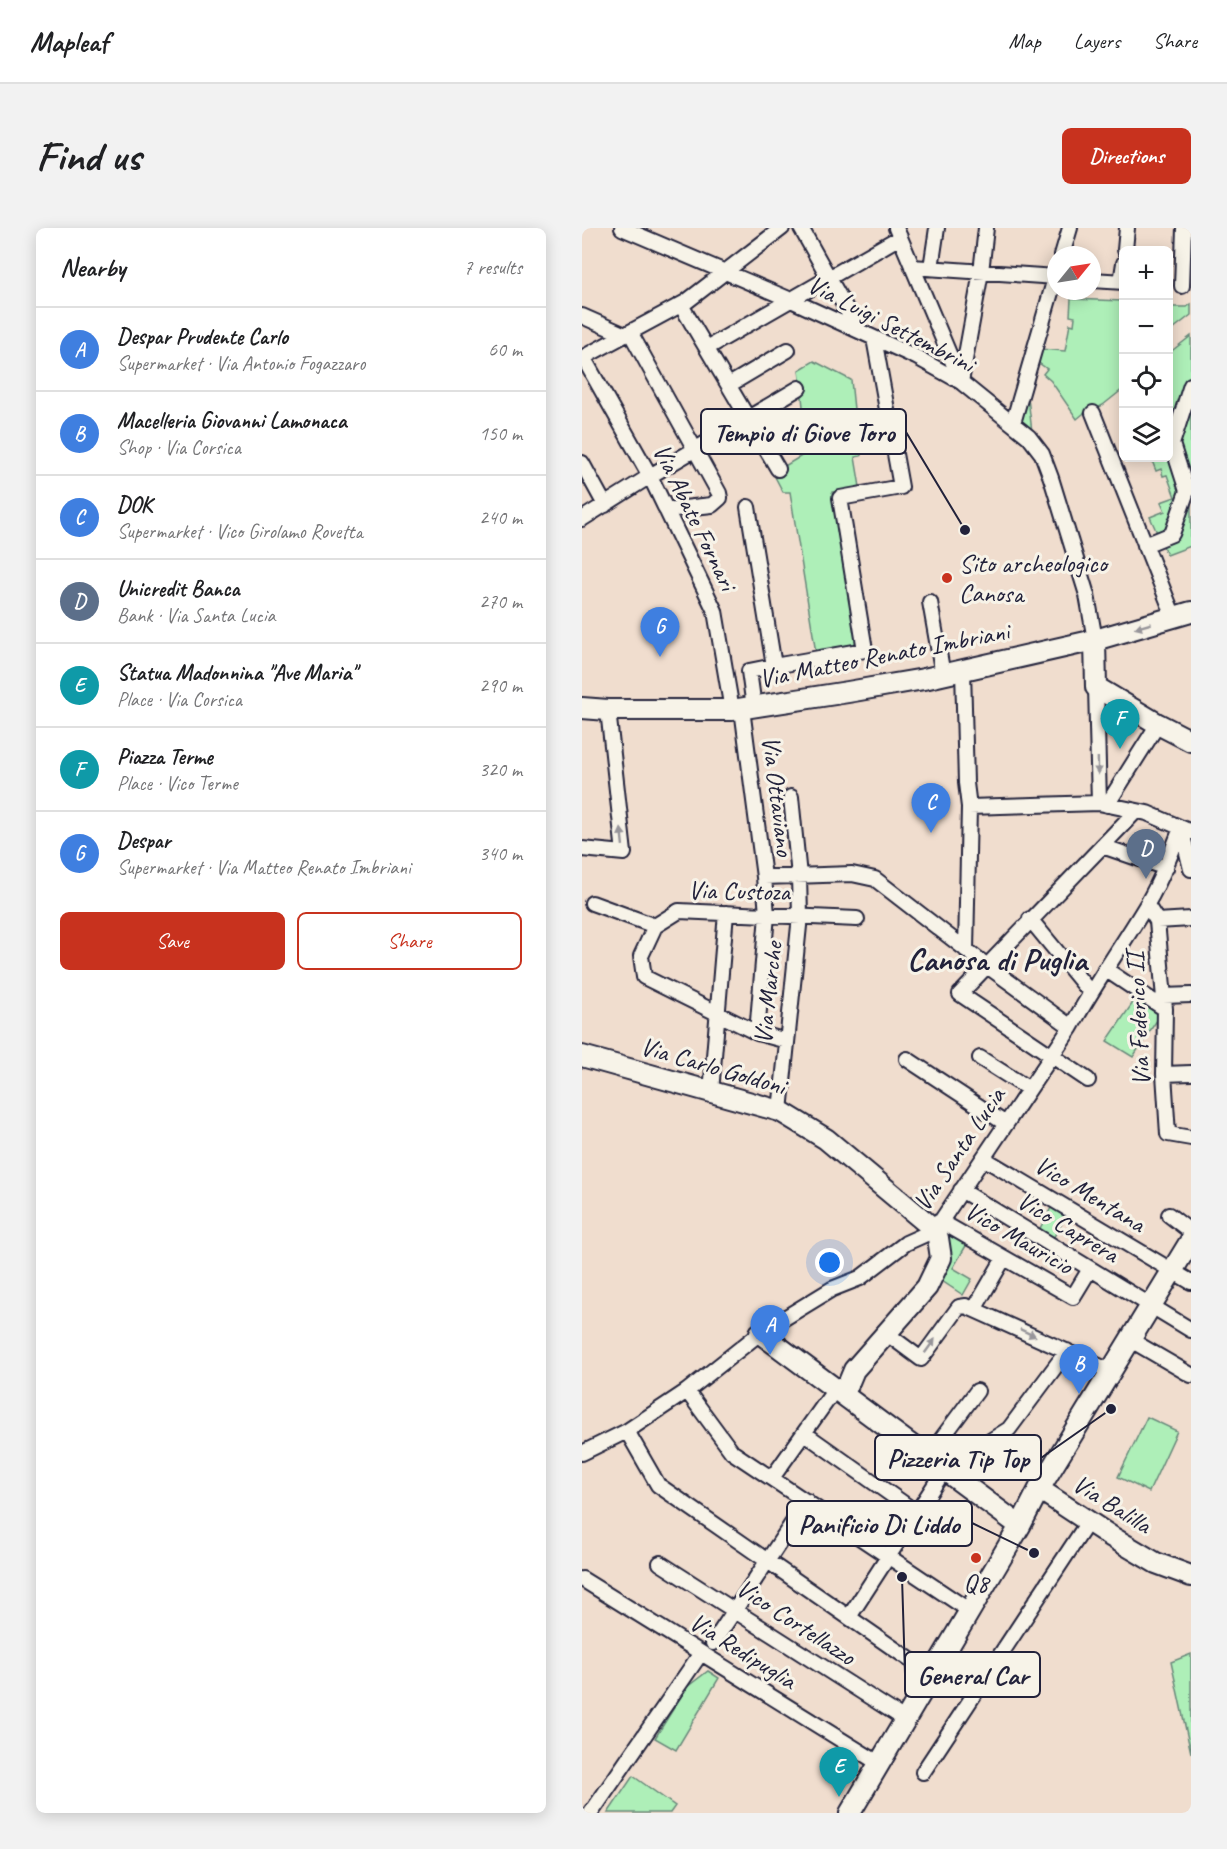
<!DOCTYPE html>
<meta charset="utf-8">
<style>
:root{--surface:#fff;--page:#f2f2f2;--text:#202124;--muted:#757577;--line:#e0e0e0;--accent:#c8321e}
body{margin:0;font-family:Caveat,sans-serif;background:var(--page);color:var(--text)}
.controls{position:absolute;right:18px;top:18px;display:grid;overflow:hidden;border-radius:9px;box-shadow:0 3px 15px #0003}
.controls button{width:54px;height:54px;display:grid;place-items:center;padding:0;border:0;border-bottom:2px solid var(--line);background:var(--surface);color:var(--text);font:30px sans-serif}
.compass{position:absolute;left:465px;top:18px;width:54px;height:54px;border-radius:50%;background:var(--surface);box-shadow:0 3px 15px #0003;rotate:60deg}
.you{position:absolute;left:248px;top:1035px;width:21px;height:21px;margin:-15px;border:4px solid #fff;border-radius:50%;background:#1a73e8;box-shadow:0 0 0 9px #1a73e833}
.badge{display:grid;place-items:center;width:39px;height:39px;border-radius:50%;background:var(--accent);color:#fff;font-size:20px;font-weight:700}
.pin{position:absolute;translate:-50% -50px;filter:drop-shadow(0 2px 3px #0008)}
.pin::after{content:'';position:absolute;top:32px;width:21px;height:18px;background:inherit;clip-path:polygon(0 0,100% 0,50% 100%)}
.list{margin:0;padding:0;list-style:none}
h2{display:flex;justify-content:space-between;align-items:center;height:78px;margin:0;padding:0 24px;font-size:26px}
h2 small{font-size:20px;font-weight:400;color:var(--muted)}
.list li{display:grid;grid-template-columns:39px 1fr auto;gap:18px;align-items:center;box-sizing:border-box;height:84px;padding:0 24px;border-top:2px solid var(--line)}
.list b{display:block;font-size:22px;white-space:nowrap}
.list p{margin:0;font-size:20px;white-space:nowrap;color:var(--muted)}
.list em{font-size:20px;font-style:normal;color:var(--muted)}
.actions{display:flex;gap:12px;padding:18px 24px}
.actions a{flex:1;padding:14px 0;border:2px solid var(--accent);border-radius:9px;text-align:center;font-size:21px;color:var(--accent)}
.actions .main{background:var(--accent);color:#fff}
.icon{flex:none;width:33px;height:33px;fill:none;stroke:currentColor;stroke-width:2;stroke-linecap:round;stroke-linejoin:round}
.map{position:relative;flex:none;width:609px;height:1585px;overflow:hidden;border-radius:9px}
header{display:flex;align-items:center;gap:36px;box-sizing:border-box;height:84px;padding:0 30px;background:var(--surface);border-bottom:2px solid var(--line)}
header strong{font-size:28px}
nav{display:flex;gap:33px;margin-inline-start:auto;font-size:21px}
.intro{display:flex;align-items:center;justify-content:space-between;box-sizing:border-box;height:144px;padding:0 36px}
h1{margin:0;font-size:42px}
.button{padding:15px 27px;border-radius:9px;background:var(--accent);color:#fff;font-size:21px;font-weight:700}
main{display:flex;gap:36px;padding:0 36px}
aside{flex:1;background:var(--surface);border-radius:9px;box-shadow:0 3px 15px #0003}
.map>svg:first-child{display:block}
</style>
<header>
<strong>Mapleaf</strong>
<nav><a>Map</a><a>Layers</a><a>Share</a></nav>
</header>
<div class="intro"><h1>Find us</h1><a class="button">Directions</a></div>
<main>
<aside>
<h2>Nearby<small>7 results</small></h2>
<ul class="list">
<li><span class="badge" style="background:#3f7fe0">A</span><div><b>Despar Prudente Carlo</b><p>Supermarket · Via Antonio Fogazzaro</p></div><em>60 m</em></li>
<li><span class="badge" style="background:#3f7fe0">B</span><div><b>Macelleria Giovanni Lamonaca</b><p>Shop · Via Corsica</p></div><em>150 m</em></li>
<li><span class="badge" style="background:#3f7fe0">C</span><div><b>DOK</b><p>Supermarket · Vico Girolamo Rovetta</p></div><em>240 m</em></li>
<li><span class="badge" style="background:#5c6f8a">D</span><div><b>Unicredit Banca</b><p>Bank · Via Santa Lucia</p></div><em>270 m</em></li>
<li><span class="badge" style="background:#0f9aa8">E</span><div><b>Statua Madonnina &quot;Ave Maria&quot;</b><p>Place · Via Corsica</p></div><em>290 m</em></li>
<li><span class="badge" style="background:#0f9aa8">F</span><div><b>Piazza Terme</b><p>Place · Vico Terme</p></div><em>320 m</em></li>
<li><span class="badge" style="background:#3f7fe0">G</span><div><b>Despar</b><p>Supermarket · Via Matteo Renato Imbriani</p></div><em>340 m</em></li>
</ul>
<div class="actions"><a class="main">Save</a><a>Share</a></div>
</aside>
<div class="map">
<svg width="609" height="1585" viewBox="0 0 609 1585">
<rect width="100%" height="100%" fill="#f0ddce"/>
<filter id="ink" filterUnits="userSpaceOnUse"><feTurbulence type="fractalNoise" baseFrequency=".0167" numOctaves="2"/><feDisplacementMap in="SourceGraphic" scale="12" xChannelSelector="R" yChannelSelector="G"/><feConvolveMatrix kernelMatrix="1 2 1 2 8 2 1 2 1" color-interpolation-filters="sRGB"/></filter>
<g filter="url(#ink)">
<path fill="#aeefb8" stroke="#68887a" stroke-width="1.5" d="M489,71L541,73V161L521,177L509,184L507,181L495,191L469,153L461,146L465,141L454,133L458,121L483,123L488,96L492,97L493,89L488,88Z
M609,76V87L587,104V79H605Z
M609,108V318L585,327L568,289L583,283L579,274L593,269L585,247L581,248L579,241L574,243L569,230H586L587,125Z
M232,133L269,152L273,191L279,228L273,229L278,259L250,264L274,412L273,416L234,425L208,264H201L191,245L226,224L217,142Z
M445,161L450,204L437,193Z
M554,770L579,786L551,829L525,813Z
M470,978L485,987L470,1012L456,1004Z
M364,1006L385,1016L371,1040L390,1051L381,1067L357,1051C370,1033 369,1026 364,1006Z
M565,1189L595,1203L567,1264L536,1249Z
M609,1426V1525L589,1434Z
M126,1443L137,1450L94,1522L73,1510L105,1459Z
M51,1548L93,1578L88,1585H26Z"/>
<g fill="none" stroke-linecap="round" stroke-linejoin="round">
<defs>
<path id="street" d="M40,0L209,72L334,129L379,154L447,209L460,226L469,250L505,367L513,412
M219,0L276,102
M314,0L379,154
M543,22L545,0
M480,27L488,0
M330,39L474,49
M349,40L355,0
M510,52L542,54
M539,54L542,35
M600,58L602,0
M99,77L196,241
M0,88L43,107
M48,104L137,265L138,270L130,277L84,282
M125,120L318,9
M1,129L68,248L133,383L150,482
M0,130L104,74L200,0
M379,154L399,44L404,0
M147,157L206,122
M511,185L592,389
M431,195L474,47
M0,235L23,277
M166,279L192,438L283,422L258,270L319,259L292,110
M0,291L68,248L217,160
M563,317L590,306L605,263L590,216L609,157
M348,374L361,447
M381,442L384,555L387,579L384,722
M514,459L517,575
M172,479L167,443L192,438
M160,481L182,649L185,687L175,805
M525,577L576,496
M387,579L517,575L565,585L609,604
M599,600L609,641
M520,618L584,640
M0,621L42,625L26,482
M182,649L270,646L293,651L404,737L489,799
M10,675L73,698
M565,677L575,693L583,781L582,846L586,906L609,910
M448,691L508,764
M575,693L609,691
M523,741L583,781
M581,768L609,767
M205,813L175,805L62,749L59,728L73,698L97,683L275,691
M398,830L447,861
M325,831L424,896
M582,846L609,845
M506,852L378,766L554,583
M129,864L144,685
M198,883L218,688L217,648L209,569
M401,930L609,1054
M379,962L609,1102
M587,987L609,1004
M358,993L491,1069L508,1041
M393,1080L422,1030
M304,1105L339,1131L377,1079L384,1078L528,1143
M547,1111L609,1147
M105,1163L150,1224L388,1383
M45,1203L76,1257L350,1447
M222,1205L335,1285
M0,1225L45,1203L105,1163L178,1105L250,1061L278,1050L324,1015L353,1002L489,799C512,757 540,718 565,676C579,652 589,626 599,600
M346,1229L395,1163
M190,1250L254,1160
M376,1251L408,1213L427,1201L485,1123
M78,1335L324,1492
M0,1351L298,1536
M267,1389L363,1241
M131,1415L225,1273
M341,1544L506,1294
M9,1585L119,1425"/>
<path id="secondary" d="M513,412L514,459L576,496L609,513
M0,480L26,482H150L266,464L342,451L513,412L609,384
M0,828L198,883L244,911L353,1002L356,1010L359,1030L345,1059L272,1142L262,1166
M178,1105L438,1298
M457,1261L530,1309L574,1335L609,1348
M268,1585L438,1298L457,1261L609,1012"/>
</defs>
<use href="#street" stroke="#22223b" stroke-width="18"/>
<use href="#secondary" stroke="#22223b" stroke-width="24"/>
<use href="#street" stroke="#f7f3e8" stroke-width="14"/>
<use href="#secondary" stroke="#f7f3e8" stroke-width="20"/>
</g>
<defs><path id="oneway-solid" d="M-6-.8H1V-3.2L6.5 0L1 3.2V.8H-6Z" transform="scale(1.5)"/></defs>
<g fill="#97959a">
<use href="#oneway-solid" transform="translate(561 398) rotate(164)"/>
<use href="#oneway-solid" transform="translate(516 538) rotate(89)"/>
<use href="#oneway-solid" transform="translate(40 609) rotate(-96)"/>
<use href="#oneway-solid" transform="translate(446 1105) rotate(25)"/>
<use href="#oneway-solid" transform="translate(348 1118) rotate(-54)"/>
</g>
</g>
<g fill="#c8321e" stroke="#f7f3e8" stroke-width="2">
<circle cx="365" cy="350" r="6"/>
<circle cx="394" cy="1330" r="6"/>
</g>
<g text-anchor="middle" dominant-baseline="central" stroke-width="6" stroke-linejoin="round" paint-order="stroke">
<g font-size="26" fill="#22223b" stroke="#f7f3e8">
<text transform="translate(309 96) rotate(27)">Via Luigi Settembrini</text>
<text transform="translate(113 289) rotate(64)">Via Abate Fornari</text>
<text transform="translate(302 427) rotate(-11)">Via Matteo Renato Imbriani</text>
<text transform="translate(196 568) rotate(83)">Via Ottaviano</text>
<text transform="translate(157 663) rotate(1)">Via Custoza</text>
<text transform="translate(186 765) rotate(-84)">Via Marche</text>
<text transform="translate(556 791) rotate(-93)">Via Federico II</text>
<text transform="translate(131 838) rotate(16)">Via Carlo Goldoni</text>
<text transform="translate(377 921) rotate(-56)">Via Santa Lucia</text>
<text transform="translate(508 966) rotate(31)">Vico Mentana</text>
<text transform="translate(486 999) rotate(31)">Vico Caprera</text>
<text transform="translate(437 1010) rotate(30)">Vico Mauricio</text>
<text transform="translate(530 1276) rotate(32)">Via Balilla</text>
<text transform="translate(214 1394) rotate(33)">Vico Cortellazzo</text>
<text transform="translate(161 1423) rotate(32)">Via Redipuglia</text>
</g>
<g font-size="26" fill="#22223b" stroke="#f7f3e8" text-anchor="start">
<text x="377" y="335">Sito archeologico<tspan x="377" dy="30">Canosa</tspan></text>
<text x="394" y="1355" text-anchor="middle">Q8</text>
</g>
<g font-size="32" font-weight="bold" fill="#22223b" stroke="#f7f3e8">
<text x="415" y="731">Canosa di Puglia</text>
</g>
</g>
<path fill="none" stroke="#22223b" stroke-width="2" d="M383 302L324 204M529 1181L459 1230M452 1325L390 1295M320 1349L323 1446"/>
<g fill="#22223b" stroke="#f7f3e8" stroke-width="2">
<circle cx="383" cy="302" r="6"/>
<circle cx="529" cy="1181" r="6"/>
<circle cx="452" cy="1325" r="6"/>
<circle cx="320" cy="1349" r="6"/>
</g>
<g fill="#f7f3e8" stroke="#22223b" stroke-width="2">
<rect x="119" y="181" width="205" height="45" rx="6"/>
<rect x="293" y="1207" width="166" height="45" rx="6"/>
<rect x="205" y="1273" width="185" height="45" rx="6"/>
<rect x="323" y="1424" width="135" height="45" rx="6"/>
</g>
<g font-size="27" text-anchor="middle" font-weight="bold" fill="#22223b">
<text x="222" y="213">Tempio di Giove Toro</text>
<text x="376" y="1239">Pizzeria Tip Top</text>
<text x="297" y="1305">Panificio Di Liddo</text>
<text x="391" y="1456">General Car</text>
</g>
</svg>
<div class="controls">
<button>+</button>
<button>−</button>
<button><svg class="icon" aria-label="locate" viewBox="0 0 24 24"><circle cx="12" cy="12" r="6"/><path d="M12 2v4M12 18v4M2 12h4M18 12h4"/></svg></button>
<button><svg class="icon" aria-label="layers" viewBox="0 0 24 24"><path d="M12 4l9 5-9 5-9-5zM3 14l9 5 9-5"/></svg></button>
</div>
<svg class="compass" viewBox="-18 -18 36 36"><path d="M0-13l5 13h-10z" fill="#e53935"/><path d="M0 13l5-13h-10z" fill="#757577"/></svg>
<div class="you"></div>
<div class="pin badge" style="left:188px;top:1127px;background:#3f7fe0">A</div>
<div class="pin badge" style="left:497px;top:1166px;background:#3f7fe0">B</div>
<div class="pin badge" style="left:349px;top:605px;background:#3f7fe0">C</div>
<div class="pin badge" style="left:564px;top:651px;background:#5c6f8a">D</div>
<div class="pin badge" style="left:257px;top:1569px;background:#0f9aa8">E</div>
<div class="pin badge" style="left:538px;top:521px;background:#0f9aa8">F</div>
<div class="pin badge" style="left:78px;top:429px;background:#3f7fe0">G</div>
</div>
</main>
